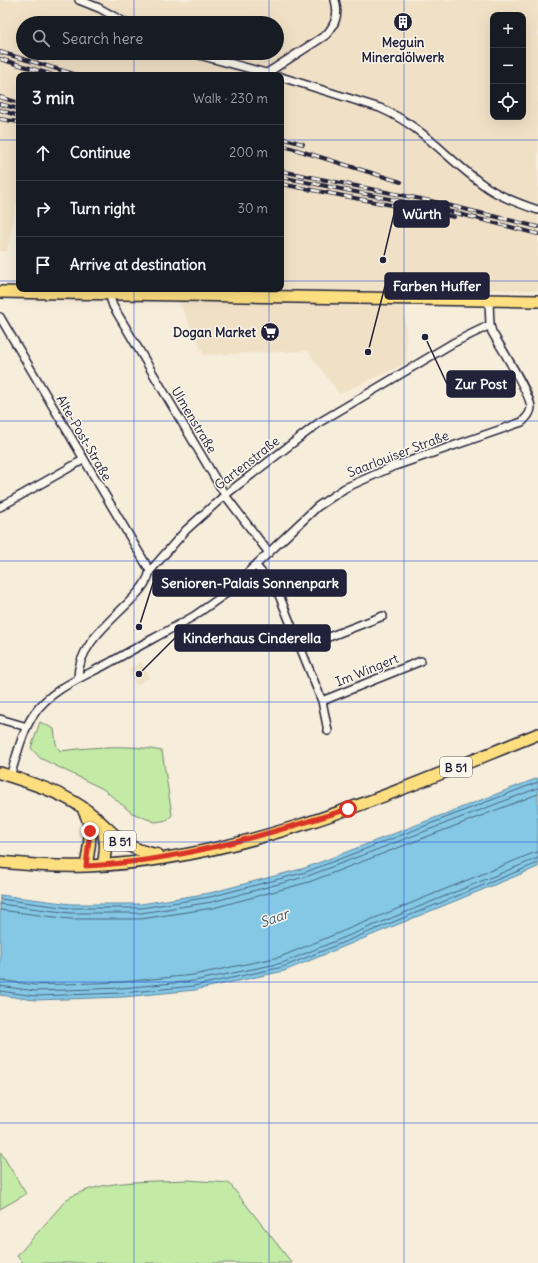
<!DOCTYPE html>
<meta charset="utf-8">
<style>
:root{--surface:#171b24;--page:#20242c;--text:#f1f3f6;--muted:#9ea1a6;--line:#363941}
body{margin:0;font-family:Delius,sans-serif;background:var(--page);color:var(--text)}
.controls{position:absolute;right:12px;top:12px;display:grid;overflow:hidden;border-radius:8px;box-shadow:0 4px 16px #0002}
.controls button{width:36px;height:36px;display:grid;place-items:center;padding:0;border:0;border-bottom:1px solid var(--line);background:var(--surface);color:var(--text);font:20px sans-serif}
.stop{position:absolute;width:12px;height:12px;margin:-9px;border:3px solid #d93025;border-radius:50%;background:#fff}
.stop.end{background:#d93025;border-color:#fff;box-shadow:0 1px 4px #0008}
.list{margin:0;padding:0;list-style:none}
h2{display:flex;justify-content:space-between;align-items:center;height:52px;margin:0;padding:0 16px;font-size:17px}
h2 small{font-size:13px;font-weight:400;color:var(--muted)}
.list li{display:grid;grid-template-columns:26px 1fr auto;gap:12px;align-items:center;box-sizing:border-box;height:56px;padding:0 16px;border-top:1px solid var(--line)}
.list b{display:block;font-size:15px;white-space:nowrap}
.list em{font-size:13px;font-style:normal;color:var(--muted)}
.icon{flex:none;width:22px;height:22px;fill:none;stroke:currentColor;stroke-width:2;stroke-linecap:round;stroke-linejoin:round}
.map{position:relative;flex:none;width:538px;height:1263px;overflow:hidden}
.search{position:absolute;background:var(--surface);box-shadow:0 4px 16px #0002;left:16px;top:16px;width:268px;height:44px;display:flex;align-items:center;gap:10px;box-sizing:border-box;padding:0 14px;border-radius:22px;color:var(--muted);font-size:15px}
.panel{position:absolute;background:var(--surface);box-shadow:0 4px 16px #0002;left:16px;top:72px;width:268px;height:220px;border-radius:8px}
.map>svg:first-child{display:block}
</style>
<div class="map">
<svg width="538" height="1263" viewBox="0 0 538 1263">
<rect width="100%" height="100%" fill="#f6eddb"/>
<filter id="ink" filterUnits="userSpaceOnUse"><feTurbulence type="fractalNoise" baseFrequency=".025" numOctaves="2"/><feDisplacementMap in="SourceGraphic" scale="8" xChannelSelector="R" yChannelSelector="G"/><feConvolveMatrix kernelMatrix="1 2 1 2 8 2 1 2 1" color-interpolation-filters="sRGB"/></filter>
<g filter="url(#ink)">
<path fill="#f0e1c6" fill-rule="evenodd" d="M0,0H538V290H404L407,363L339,394L308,351L204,355L173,290L119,289H281V75H19V190L7,251H0ZM493,15H523V117H493ZM23,23H277V53H23Z
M141,662L150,678L136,685L128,669Z"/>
<path fill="#c4eba6" stroke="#738670" d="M40,722L54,729L56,744L60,751C93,747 130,744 162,751L172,815L167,820L155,822L132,813L103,789L40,758L31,748Z
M0,1151L26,1194L0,1209Z
M187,1180L229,1183L292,1263H23L17,1256L67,1199C100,1179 149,1182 187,1180Z"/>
<path fill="#84c8e5" stroke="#5d86a1" d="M538,778V867L284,971L195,990L123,997L35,1000L0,995V895L71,904H141L210,893L305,868Z"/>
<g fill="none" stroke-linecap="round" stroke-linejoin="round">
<path stroke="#49647f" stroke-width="1" d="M0,899L70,908H141L210,897L306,872L538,782
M0,904L70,913H141L212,902L308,876L538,788
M0,910L70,919H141L213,908L309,882L538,794
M0,980L35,985L122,982L193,975L280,957L531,854L538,852
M0,986L35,991L122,988L194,981L282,963L538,858
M0,991L35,996L122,993L194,986L283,967L538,863"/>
<defs>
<path id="street" d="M79,0L99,8L126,23
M192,53L273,75
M267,73L326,35C336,24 339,14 335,0
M281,77L380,108C426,128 448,161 488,188C503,198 520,204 538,210
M109,294L113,306L225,495L269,553
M0,317L150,571
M0,507L83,460
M256,566L277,590L322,701L328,731
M300,648L383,616
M78,679C77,646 111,621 132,599C139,592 148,581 150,571L186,530L225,495L320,422L453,343L490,325
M322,701L421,661
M0,719L27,727
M10,776C17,756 22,731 34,714C51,689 83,677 109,663C137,647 166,632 194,616L224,595L317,507L345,488L392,467L522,422C526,418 531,414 531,407C530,393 500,346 492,332L490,325L489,301"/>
<path id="primary" d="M0,292L538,301
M0,773C28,782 58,791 82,807C114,829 115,847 158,855
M84,811C94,828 89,848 86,866
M101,825C107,839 106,851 103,865
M0,862C29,865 58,867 87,866C245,860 394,792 538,734"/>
</defs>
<use href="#street" stroke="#22223b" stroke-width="10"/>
<use href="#primary" stroke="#22223b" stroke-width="14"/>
<use href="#street" stroke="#fbf7ec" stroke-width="7"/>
<use href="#primary" stroke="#fddf80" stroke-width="11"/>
<defs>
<path id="rail" d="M0,52L77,75
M0,59L53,75
M0,97L19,103
M0,104L19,109
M0,110L19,116
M0,119L19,122
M281,138L303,144
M281,145L401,182
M281,171L431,201L538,227
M281,177L440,209L538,234
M281,184L454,217"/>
</defs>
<use href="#rail" stroke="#22223b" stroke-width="4"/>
<use href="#rail" stroke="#fbf7ec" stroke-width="2.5" stroke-dasharray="8" stroke-linecap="butt"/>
</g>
</g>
<g fill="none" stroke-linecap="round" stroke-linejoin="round" filter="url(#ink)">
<path stroke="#d93025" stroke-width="5" d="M90,831L86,866C177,861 263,836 348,809"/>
</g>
<path fill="none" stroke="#1d4ed8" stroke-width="1" stroke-opacity="0.55" d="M134,0V23M269,0V23M404,0V1263M134,53V75M269,53V75M0,140H19M281,140H538M0,281H19M281,281H538M134,289V1263M269,289V1263M0,421H538M0,561H538M0,702H538M0,842H538M0,982H538M0,1123H538"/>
<defs>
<symbol id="building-disc" viewBox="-11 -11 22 22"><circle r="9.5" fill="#22223b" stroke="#fbf7ec"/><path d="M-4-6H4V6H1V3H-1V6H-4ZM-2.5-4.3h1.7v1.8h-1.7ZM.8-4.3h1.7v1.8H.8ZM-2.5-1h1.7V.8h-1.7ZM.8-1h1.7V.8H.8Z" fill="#fff"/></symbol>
<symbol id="supermarket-disc" viewBox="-11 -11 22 22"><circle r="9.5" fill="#22223b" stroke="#fbf7ec"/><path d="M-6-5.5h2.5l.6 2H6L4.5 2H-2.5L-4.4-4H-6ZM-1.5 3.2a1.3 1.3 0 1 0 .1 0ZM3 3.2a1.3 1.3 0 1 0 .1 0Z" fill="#fff"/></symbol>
</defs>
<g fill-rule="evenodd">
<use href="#building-disc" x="392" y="11" width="22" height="22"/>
<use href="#supermarket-disc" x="259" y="321" width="22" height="22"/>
</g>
<g text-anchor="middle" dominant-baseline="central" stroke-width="3" stroke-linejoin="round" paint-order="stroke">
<g fill="#fbf7ec" stroke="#636270" stroke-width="1">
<rect x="440" y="757" width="32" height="20" rx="3"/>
<rect x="104" y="831" width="32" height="20" rx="3"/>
</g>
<g font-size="12" font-weight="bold" fill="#22223b">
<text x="456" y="767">B 51</text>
<text x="120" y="841">B 51</text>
</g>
<g font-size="13" font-weight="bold" fill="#22223b" stroke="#fbf7ec">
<text x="403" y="42">Meguin<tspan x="403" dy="15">Mineralölwerk</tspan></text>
<text x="256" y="332" text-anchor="end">Dogan Market</text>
</g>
<g font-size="13" fill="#22223b" stroke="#fbf7ec">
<text transform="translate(194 420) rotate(59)">Ulmenstraße</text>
<text transform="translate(84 438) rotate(60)">Alte-Post-Straße</text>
<text transform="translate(398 454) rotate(-21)">Saarlouiser Straße</text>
<text transform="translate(247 463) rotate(-38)">Gartenstraße</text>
<text transform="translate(367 670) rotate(-22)">Im Wingert</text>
</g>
<g font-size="14" font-style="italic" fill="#3f546e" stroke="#fbf7ec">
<text transform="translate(274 918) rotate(-20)">Saar</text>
</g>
</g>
<path fill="none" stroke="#22223b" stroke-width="1.5" d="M383 260L394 214M368 352L385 286M425 337L447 384M139 627L153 583M139 674L175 638"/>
<g fill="#22223b" stroke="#fbf7ec" stroke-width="1.5">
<circle cx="383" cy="260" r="4"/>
<circle cx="368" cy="352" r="4"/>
<circle cx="425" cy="337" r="4"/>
<circle cx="139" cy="627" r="4"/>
<circle cx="139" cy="674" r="4"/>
</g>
<g fill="#22223b" stroke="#22223b" stroke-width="1.5">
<rect x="394" y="201" width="55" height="26" rx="4"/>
<rect x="385" y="273" width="104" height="26" rx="4"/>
<rect x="447" y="371" width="68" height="26" rx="4"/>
<rect x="153" y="570" width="193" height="26" rx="4"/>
<rect x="175" y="625" width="155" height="26" rx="4"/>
</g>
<g font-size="14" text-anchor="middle" font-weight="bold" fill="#fff">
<text x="422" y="219">Würth</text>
<text x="437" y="291">Farben Huffer</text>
<text x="481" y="389">Zur Post</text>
<text x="250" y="588">Senioren-Palais Sonnenpark</text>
<text x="252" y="643">Kinderhaus Cinderella</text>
</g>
</svg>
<div class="controls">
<button>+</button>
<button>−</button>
<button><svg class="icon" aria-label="locate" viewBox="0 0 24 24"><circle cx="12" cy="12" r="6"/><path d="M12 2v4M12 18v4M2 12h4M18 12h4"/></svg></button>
</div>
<div class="stop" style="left:348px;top:809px"></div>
<div class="stop end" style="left:90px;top:831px"></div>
<div class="search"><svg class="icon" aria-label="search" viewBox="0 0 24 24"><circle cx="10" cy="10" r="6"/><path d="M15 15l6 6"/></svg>Search here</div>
<section class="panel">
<h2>3 min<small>Walk · 230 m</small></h2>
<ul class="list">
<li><svg class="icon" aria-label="ahead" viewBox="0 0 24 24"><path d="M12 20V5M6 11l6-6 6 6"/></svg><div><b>Continue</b></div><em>200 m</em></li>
<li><svg class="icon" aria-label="right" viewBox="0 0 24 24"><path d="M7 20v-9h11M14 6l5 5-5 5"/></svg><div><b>Turn right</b></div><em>30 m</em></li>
<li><svg class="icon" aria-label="arrive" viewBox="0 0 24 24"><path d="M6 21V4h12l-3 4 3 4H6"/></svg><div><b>Arrive at destination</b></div></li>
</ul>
</section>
</div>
